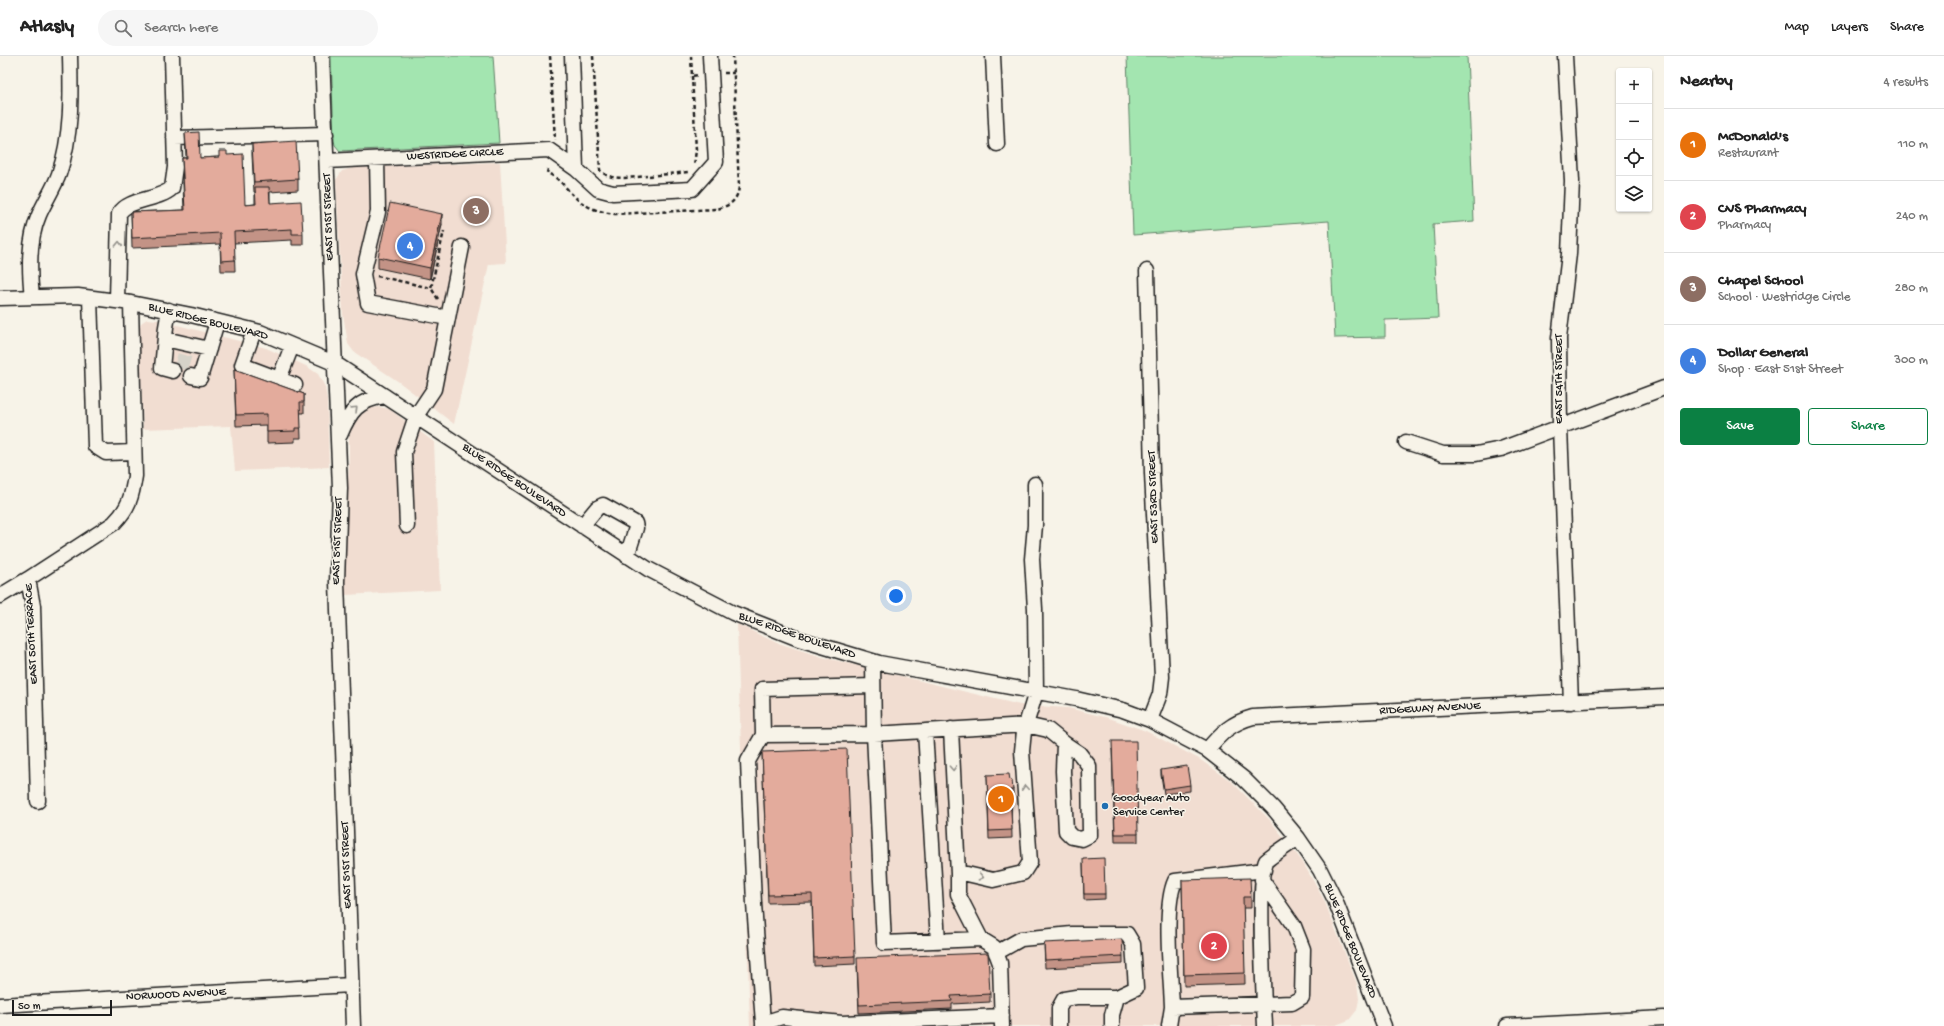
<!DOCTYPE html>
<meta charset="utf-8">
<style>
:root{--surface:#fff;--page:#f6f6f6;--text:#222;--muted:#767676;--line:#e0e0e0;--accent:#0b8043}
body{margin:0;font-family:"Gochi Hand",sans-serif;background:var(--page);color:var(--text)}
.controls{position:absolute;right:12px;top:12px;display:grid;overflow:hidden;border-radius:4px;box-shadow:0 1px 3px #0004}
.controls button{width:36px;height:36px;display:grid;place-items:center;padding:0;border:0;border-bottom:1px solid var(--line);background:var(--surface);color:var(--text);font:20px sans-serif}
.scale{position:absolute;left:12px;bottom:10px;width:100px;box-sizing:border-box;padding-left:4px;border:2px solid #1c1c1c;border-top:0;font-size:11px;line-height:14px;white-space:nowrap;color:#1c1c1c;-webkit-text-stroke:3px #f7f3e8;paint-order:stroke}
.you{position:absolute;left:896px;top:540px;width:14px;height:14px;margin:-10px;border:3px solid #fff;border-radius:50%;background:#1a73e8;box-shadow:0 0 0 6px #1a73e833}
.badge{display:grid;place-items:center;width:26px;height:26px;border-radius:50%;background:var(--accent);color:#fff;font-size:13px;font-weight:700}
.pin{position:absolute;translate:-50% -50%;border:2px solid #fff;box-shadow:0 1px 4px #0006}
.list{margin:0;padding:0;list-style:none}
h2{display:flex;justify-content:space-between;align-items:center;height:52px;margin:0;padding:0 16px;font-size:17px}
h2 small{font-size:13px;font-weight:400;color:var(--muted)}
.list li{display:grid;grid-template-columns:26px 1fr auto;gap:12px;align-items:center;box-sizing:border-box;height:72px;padding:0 16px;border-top:1px solid var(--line)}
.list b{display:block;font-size:15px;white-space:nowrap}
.list p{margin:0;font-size:13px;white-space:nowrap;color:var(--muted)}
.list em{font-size:13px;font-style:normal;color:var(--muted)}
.actions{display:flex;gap:8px;padding:12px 16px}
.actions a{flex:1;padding:9px 0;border:1px solid var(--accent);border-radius:4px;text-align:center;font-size:14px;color:var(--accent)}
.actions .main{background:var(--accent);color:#fff}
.icon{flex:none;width:22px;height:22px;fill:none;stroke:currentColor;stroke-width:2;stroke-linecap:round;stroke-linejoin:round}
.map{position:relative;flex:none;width:1664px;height:970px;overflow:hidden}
header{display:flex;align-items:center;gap:24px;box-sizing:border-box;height:56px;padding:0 20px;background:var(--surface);border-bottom:1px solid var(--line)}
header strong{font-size:19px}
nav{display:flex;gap:22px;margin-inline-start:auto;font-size:14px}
.search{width:280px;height:36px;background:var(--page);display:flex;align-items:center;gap:10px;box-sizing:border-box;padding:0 14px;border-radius:22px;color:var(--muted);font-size:15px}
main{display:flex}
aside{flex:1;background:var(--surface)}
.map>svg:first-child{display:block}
</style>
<header>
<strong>Atlasly</strong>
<div class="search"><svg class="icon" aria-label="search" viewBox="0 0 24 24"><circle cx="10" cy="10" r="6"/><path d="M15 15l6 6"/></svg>Search here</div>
<nav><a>Map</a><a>Layers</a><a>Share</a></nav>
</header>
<main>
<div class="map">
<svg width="1664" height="970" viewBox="0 0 1664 970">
<rect width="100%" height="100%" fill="#f7f3e8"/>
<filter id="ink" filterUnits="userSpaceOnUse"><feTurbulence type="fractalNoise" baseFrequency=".025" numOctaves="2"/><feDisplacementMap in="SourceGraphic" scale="8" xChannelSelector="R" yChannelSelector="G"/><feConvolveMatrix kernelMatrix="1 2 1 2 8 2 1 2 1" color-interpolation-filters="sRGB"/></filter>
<g filter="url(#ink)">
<path fill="#f1ddd1" d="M500,106L506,207L489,208L454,368L399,326L354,296L348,288L343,258L336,124L342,115L353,112Z
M147,263L158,264L266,292L306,310L318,318L325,331L327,344L329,411L235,415L231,370L143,373L139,272L141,267Z
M380,351L389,353L434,386L440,534L345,539L343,501L349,411V381L352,366L357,358L369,352Z
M737,568L775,586L822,601L1020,649L1068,652L1109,662L1146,675L1199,703L1231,725L1270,764L1302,805L1324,844L1357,928L1359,943L1357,954L1349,964L1336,969L1323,970H750Z"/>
<path fill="#a3e5b0" stroke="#608066" d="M331,0H493L499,87L340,95L335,89L334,84Z
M1127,0H1467L1474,165L1433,168L1438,262L1385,264V281L1335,282L1329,165L1133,179Z"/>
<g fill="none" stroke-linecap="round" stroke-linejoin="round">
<path stroke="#d6d3c9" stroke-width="14" stroke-dasharray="14 7" stroke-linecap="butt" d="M176,304L194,309"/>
<defs>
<path id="minor" d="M322,0L340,432L337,526L353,970
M572,0L576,113
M993,0L997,88
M1565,0L1572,125L1569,198L1559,282L1560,372L1571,646
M174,82L326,78
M377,103L378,156L363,218L368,247L448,262
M327,105L549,94L576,113L598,133L613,137L692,133L716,106L710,0
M1147,215L1152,417L1162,621L1160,638L1150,664
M32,241C29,214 28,184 39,159C45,145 54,132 59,118C72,79 71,40 70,0
M0,242L78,240L131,247L191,259L260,276L336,308L648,513L733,557L799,583L879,607L1076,643L1123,654L1150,664L1207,694L1244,723L1273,752L1298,782L1320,814L1335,844L1384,970
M90,242L95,390L106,397L134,396
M117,245L119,158C128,142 158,145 172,132L175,111L172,0
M169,254L166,271L162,312L173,315
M254,275L242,309L295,329
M165,283L209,293
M191,320L200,322L217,266
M279,323L292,290
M340,379C350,355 358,344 385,340
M1406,386L1443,398H1476L1501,393L1664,332
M407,470L404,396L416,360L434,333L462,191
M582,470L597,452L603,449L635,467L636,472L627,500
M0,540L28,523
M873,606L874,678L884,887L981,883
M873,630L762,633L763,679L874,678L1026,669L1048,674L1064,687L1063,715L1066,775L1072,781L1082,783L1090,779L1089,710L1079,697L1064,687
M951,673L958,818H967L993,824L1023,817L1030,806L1022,695L1024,675L1036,636L1035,553L1032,503L1035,469V428
M925,675L938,885
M1207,694C1221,677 1231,667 1253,661L1664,641
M38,745L33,550L28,523L114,467C129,452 132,440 135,420L131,247
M958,818V838L981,883L994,891L1000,907L1002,970
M996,897L1021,883L1072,878H1127L1133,888L1136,932L1117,941L1112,959V970
M0,949L351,929
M1172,951C1171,920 1163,851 1175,825L1264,814
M763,967L754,848L748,705L763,679
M763,970V967L782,961L842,967L1002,960
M1059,970V952L1064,943L1076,941H1117
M1169,970L1172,951L1292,947L1302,941L1303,893L1294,870L1262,824
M1265,970C1264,947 1257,819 1266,805C1271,800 1291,787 1298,782
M1507,970L1664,962"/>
</defs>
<use href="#minor" stroke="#1c1c1c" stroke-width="17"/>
<path stroke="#1c1c1c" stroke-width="2.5" stroke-dasharray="4 3" stroke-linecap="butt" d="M550,0L555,84
M593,0L600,114C609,126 633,121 647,120
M691,0L692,20L699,19
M724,17H734
M692,20L696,94L694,110
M548,113L547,117C560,122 565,132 575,141C586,152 600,156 615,158L717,153C730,150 738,144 739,130L733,0
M649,120L688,116
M377,220L431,232
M438,243L431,232L444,175"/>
<use href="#minor" stroke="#f7f3e8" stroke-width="14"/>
</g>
<path fill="#c39386" stroke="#1c1c1c" d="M185,77L200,102L219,101L227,99L245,149L255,148V136H254L252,99V88L298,123V134L270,136V147L303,178V189H292V184L234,187L235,215H221L220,188L132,192L131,156L184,154L182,102H186Z
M442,168L430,223L378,212V201Z
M234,313L304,338V357H300L301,382H295V386L267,387V369L236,370Z
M1112,693L1138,778V786H1115Z
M762,696L855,900V908L814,910L812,846L768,847Z
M1161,714L1190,729V735L1164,738L1161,719Z
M987,719L1010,724L1013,734V742H1011L1012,782L989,783Z
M1083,808L1105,838V843L1084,844Z
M1182,824L1251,841V852H1243L1245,928L1184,930Z
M1044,887L1123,900V908L1045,912Z
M857,910L990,938V946L952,948V953L859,957Z"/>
<path fill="#9f786d" stroke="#1c1c1c" d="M442,158V168L430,223V212Z"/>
<path fill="#e3ab9c" stroke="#1c1c1c" d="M199,76L200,102L219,101V95H227V99L243,98L245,149L256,148L255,131H269L270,147L301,145L303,178H292V173L234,176L235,204L221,205L220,177L132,182L131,156L185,154L182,102H187L185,77Z
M296,85L298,123L254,126L252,88Z
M390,147L442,158L430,212L378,201Z
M234,313L304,338V346H300L301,372H295V375L267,376V358L236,359Z
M1112,685H1136L1138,778H1115Z
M847,693L855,900L814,902L812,838L768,839L762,696Z
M1187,710L1190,729L1164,733L1161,714Z
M1009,718L1010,724H1012L1013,734H1010L1012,774L989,775L987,719Z
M1104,802L1105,838H1084L1083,803Z
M1250,822L1251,841H1243L1245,917L1184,919L1182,824Z
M1122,883L1123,900L1045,904L1044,887Z
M988,897L990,938L951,940L952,945L859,949L857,902Z"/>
<defs><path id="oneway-chevron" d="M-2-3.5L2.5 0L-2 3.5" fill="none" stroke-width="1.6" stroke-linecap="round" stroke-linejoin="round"/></defs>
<g stroke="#94928c">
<use href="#oneway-chevron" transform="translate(119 188) rotate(-88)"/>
<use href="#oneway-chevron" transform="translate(355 353) rotate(-44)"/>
<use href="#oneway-chevron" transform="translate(953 712) rotate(87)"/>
<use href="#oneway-chevron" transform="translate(1025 732) rotate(-94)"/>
<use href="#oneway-chevron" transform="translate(981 821) rotate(12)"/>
</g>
</g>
<circle fill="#1f6fb2" stroke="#f7f3e8" stroke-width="1.5" cx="1105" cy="750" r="4"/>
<g text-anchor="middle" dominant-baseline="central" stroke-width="3" stroke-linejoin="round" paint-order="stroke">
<g font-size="12" fill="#1c1c1c" stroke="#f7f3e8">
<text transform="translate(455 99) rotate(-3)">WESTRIDGE CIRCLE</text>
<text transform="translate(329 161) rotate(-92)">EAST 51ST STREET</text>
<text transform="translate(208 266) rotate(14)">BLUE RIDGE BOULEVARD</text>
<text transform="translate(1560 323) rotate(-90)">EAST 54TH STREET</text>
<text transform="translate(514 425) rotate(34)">BLUE RIDGE BOULEVARD</text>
<text transform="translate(1154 441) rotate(-92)">EAST 53RD STREET</text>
<text transform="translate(338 485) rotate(-88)">EAST 51ST STREET</text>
<text transform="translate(32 578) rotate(-93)">EAST 50TH TERRACE</text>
<text transform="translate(797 580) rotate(19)">BLUE RIDGE BOULEVARD</text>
<text transform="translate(1430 653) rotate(-3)">RIDGEWAY AVENUE</text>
<text transform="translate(347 809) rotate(-92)">EAST 51ST STREET</text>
<text transform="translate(1350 885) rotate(68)">BLUE RIDGE BOULEVARD</text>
<text transform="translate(176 939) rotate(-3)">NORWOOD AVENUE</text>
</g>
<g font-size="12" fill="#1c1c1c" stroke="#f7f3e8" text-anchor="start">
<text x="1113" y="743">Goodyear Auto<tspan x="1113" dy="14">Service Center</tspan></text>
</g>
</g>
</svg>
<div class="controls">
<button>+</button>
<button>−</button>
<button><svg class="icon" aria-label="locate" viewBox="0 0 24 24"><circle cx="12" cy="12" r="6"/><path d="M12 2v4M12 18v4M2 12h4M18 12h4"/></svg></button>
<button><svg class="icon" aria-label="layers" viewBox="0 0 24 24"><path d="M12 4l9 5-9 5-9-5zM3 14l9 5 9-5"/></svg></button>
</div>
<div class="scale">50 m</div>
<div class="you"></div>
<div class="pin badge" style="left:1001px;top:743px;background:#e8710a">1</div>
<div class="pin badge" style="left:1214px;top:890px;background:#e0444e">2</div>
<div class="pin badge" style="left:476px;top:155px;background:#8d6e63">3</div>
<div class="pin badge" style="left:410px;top:190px;background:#3f7fe0">4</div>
</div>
<aside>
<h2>Nearby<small>4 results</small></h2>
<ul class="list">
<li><span class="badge" style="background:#e8710a">1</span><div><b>McDonald's</b><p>Restaurant</p></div><em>110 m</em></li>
<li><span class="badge" style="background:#e0444e">2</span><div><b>CVS Pharmacy</b><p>Pharmacy</p></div><em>240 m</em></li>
<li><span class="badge" style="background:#8d6e63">3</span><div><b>Chapel School</b><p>School · Westridge Circle</p></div><em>280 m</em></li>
<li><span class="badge" style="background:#3f7fe0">4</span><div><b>Dollar General</b><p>Shop · East 51st Street</p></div><em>300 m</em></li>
</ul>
<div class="actions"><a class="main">Save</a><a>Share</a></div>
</aside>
</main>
